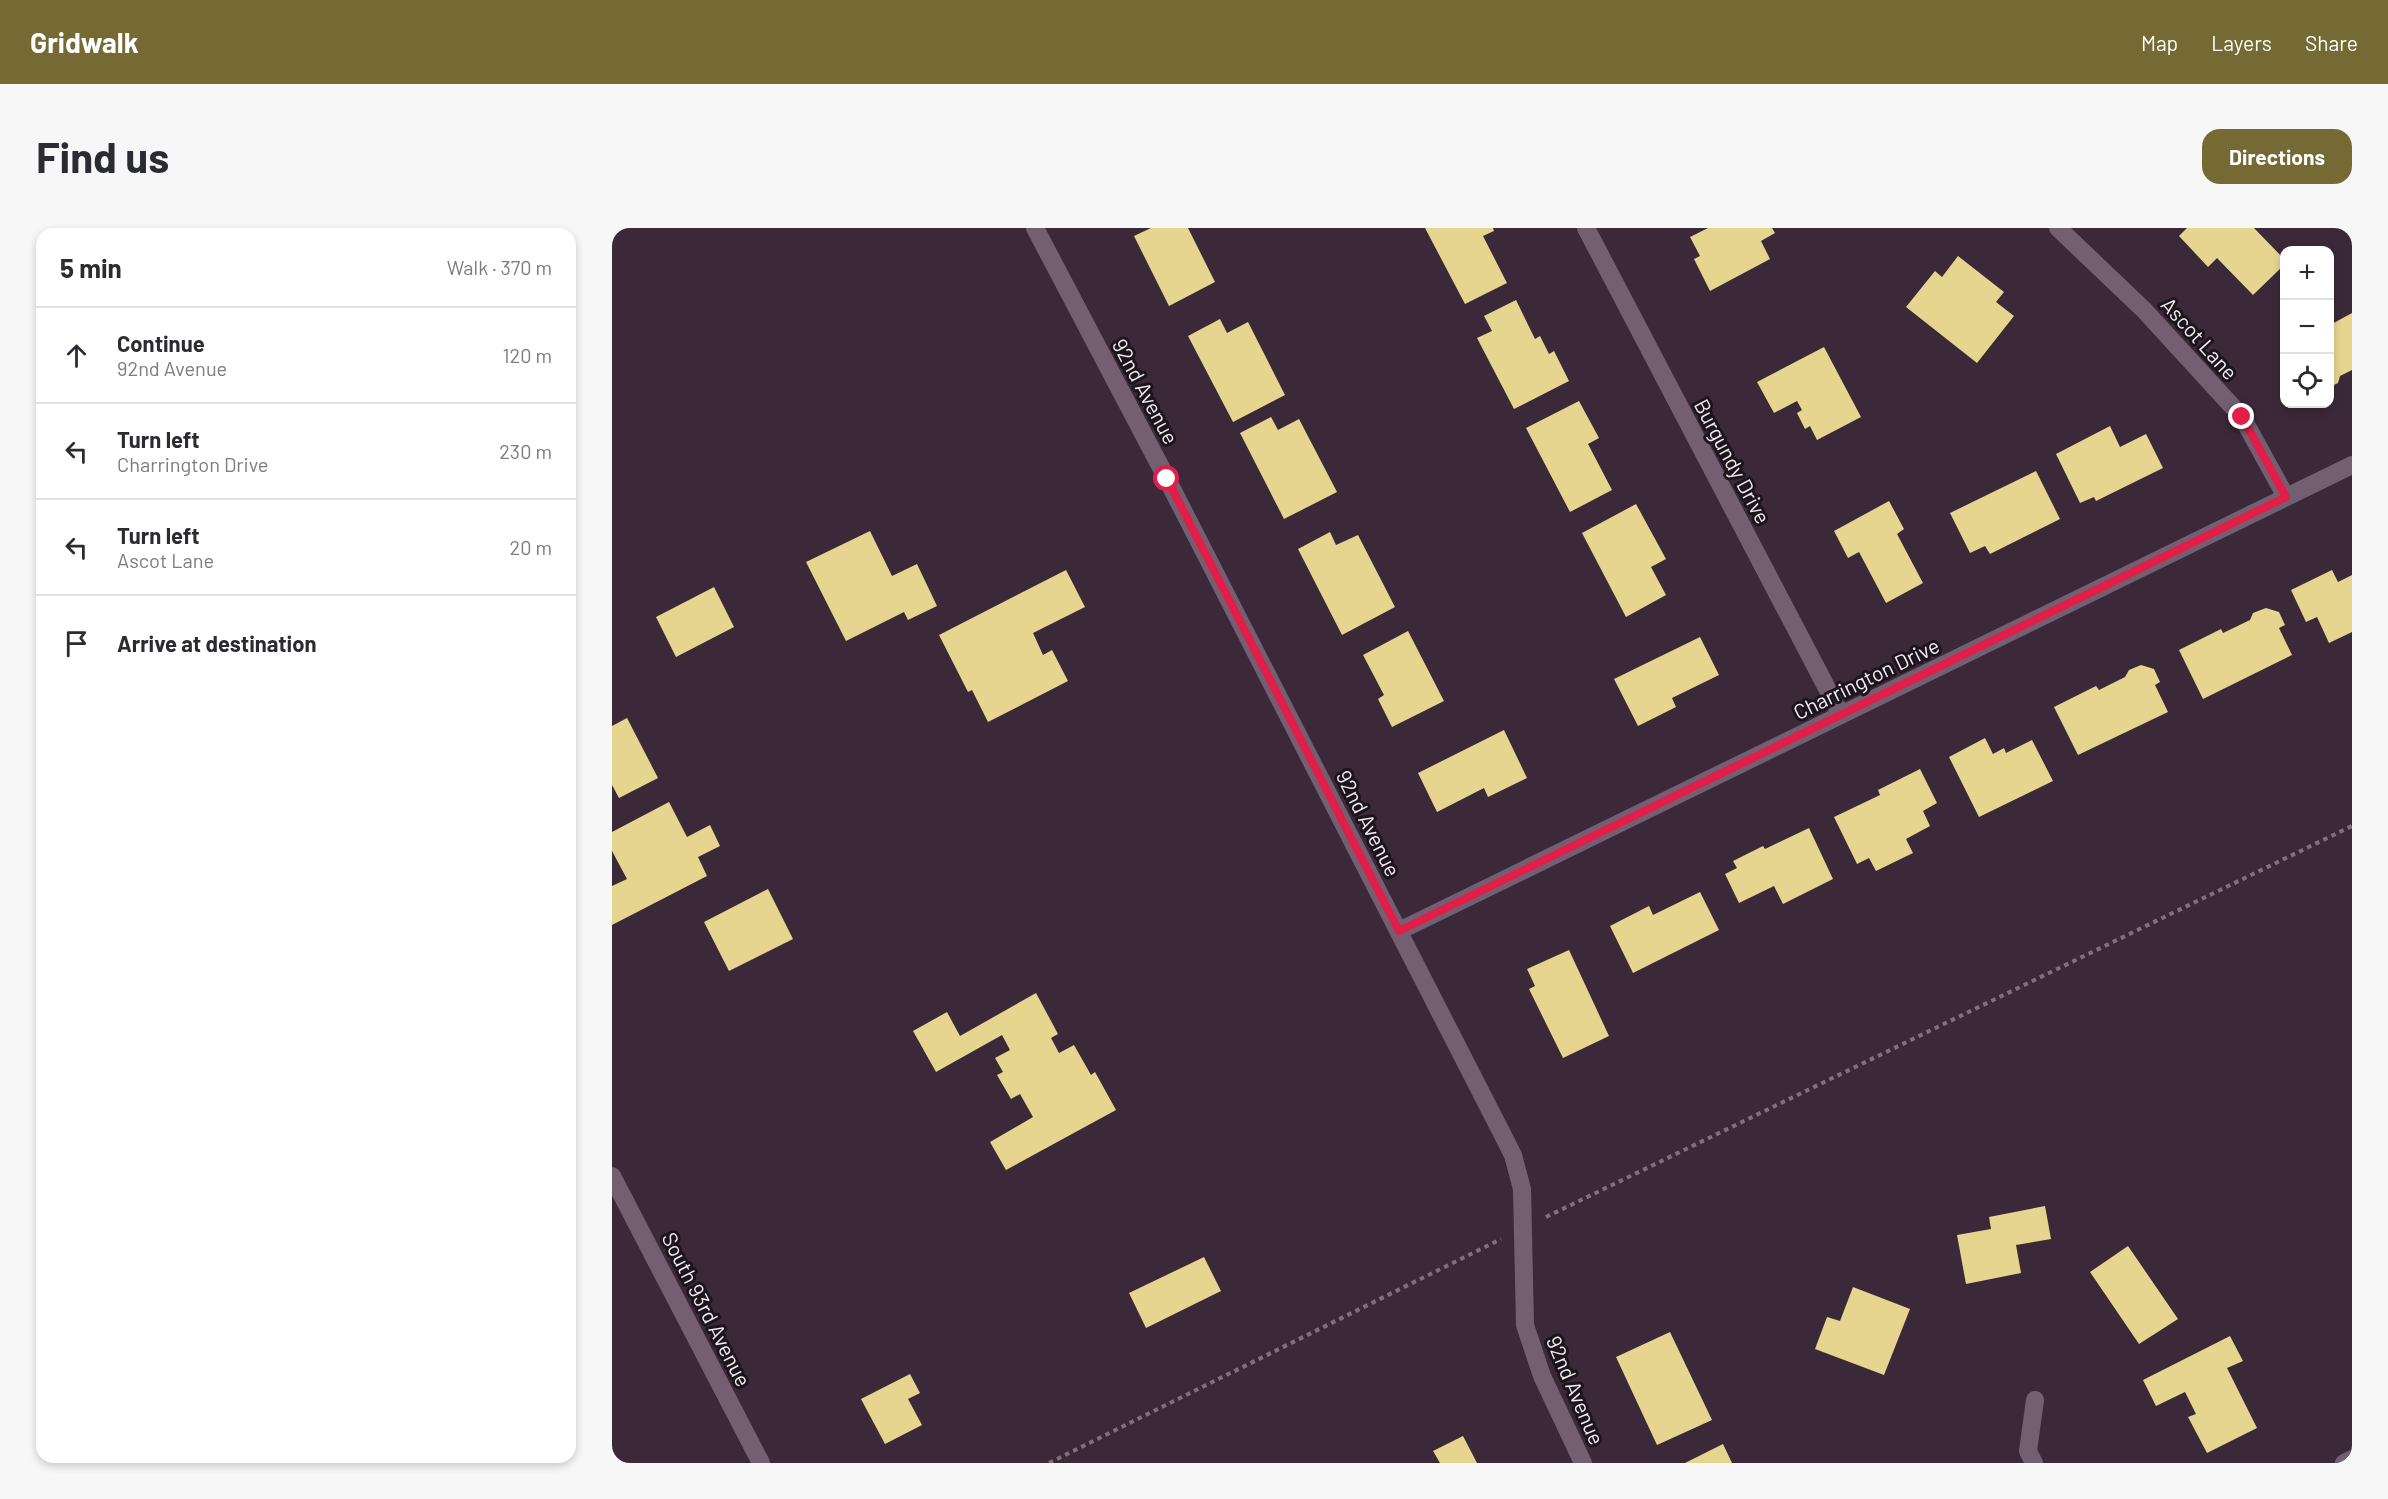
<!DOCTYPE html>
<meta charset="utf-8">
<style>
:root{--surface:#fff;--page:#f7f7f7;--text:#2b2b33;--muted:#7c7c81;--line:#e1e1e2;--accent:#766a34}
body{margin:0;font-family:Barlow,sans-serif;background:var(--page);color:var(--text)}
.controls{position:absolute;right:18px;top:18px;display:grid;overflow:hidden;border-radius:12px;box-shadow:0 3px 9px #0003}
.controls button{width:54px;height:54px;display:grid;place-items:center;padding:0;border:0;border-bottom:2px solid var(--line);background:var(--surface);color:var(--text);font:30px sans-serif}
.stop{position:absolute;width:18px;height:18px;margin:-14px;border:4px solid #e11d48;border-radius:50%;background:#fff}
.stop.end{background:#e11d48;border-color:#fff;box-shadow:0 2px 6px #0008}
.list{margin:0;padding:0;list-style:none}
h2{display:flex;justify-content:space-between;align-items:center;height:78px;margin:0;padding:0 24px;font-size:26px}
h2 small{font-size:20px;font-weight:400;color:var(--muted)}
.list li{display:grid;grid-template-columns:39px 1fr auto;gap:18px;align-items:center;box-sizing:border-box;height:96px;padding:0 24px;border-top:2px solid var(--line)}
.list b{display:block;font-size:22px;white-space:nowrap}
.list p{margin:0;font-size:20px;white-space:nowrap;color:var(--muted)}
.list em{font-size:20px;font-style:normal;color:var(--muted)}
.icon{flex:none;width:33px;height:33px;fill:none;stroke:currentColor;stroke-width:2;stroke-linecap:round;stroke-linejoin:round}
.map{position:relative;flex:none;width:1740px;height:1235px;overflow:hidden;border-radius:18px}
header{display:flex;align-items:center;gap:36px;box-sizing:border-box;height:84px;padding:0 30px;background:var(--accent);color:#fff}
header strong{font-size:28px}
nav{display:flex;gap:33px;margin-inline-start:auto;font-size:21px}
.intro{display:flex;align-items:center;justify-content:space-between;box-sizing:border-box;height:144px;padding:0 36px}
h1{margin:0;font-size:42px}
.button{padding:15px 27px;border-radius:18px;background:var(--accent);color:#fff;font-size:21px;font-weight:700}
main{display:flex;gap:36px;padding:0 36px}
aside{flex:1;background:var(--surface);border-radius:18px;box-shadow:0 3px 9px #0003}
.map>svg:first-child{display:block}
</style>
<header>
<strong>Gridwalk</strong>
<nav><a>Map</a><a>Layers</a><a>Share</a></nav>
</header>
<div class="intro"><h1>Find us</h1><a class="button">Directions</a></div>
<main>
<aside>
<h2>5 min<small>Walk · 370 m</small></h2>
<ul class="list">
<li><svg class="icon" aria-label="ahead" viewBox="0 0 24 24"><path d="M12 20V5M6 11l6-6 6 6"/></svg><div><b>Continue</b><p>92nd Avenue</p></div><em>120 m</em></li>
<li><svg class="icon" aria-label="left" viewBox="0 0 24 24"><path d="M17 20v-9H6M10 6l-5 5 5 5"/></svg><div><b>Turn left</b><p>Charrington Drive</p></div><em>230 m</em></li>
<li><svg class="icon" aria-label="left" viewBox="0 0 24 24"><path d="M17 20v-9H6M10 6l-5 5 5 5"/></svg><div><b>Turn left</b><p>Ascot Lane</p></div><em>20 m</em></li>
<li><svg class="icon" aria-label="arrive" viewBox="0 0 24 24"><path d="M6 21V4h12l-3 4 3 4H6"/></svg><div><b>Arrive at destination</b></div></li>
</ul>
</aside>
<div class="map">
<svg width="1740" height="1235" viewBox="0 0 1740 1235">
<rect width="100%" height="100%" fill="#3b2939"/>
<path fill="#e5d58e" d="M539,0H576L603,54L557,78L522,8Z
M813,0H881L882,3L871,8L895,55L853,76Z
M1096,0H1160L1163,5L1149,13L1158,31L1098,63L1082,31L1088,28L1078,9Z
M1575,0H1642L1672,31V37L1641,67L1605,30L1596,39L1567,8Z
M1346,28L1392,64L1384,74L1402,88L1365,135L1294,79L1323,43L1330,49Z
M904,72L923,111L928,108L937,126L942,123L957,153L902,181L865,110L880,103L872,88Z
M1740,85V142L1728,148L1726,155L1718,159V97Z
M608,91L615,105L636,94L673,167L621,194L576,108Z
M1212,119L1249,189L1205,212L1198,198L1193,201L1185,185L1190,182L1185,173L1162,185L1145,154Z
M967,173L987,210L976,216L1000,262L958,284L914,200Z
M659,189L666,202L687,191L725,264L672,291L628,205Z
M1498,198L1508,219L1534,206L1551,240L1484,273L1482,269L1468,275L1444,226Z
M1424,243L1448,291L1378,326L1373,318L1358,325L1338,285Z
M1277,273L1292,301L1285,306L1311,355L1274,375L1247,324L1236,330L1222,303Z
M1024,276L1054,331L1039,339L1054,367L1014,389L970,305Z
M258,303L280,348L305,336L325,378L296,392L292,384L234,413L194,334Z
M718,304L724,317L746,307L783,379L730,407L686,321Z
M454,342L473,379L421,405L431,427L440,422L456,453L376,494L360,462L356,464L327,407Z
M1720,342L1726,354L1740,347V404L1717,415L1705,389L1694,394L1679,362Z
M102,359L122,399L64,429L44,389Z
M1654,380L1667,384L1673,397L1667,400L1680,427L1591,471L1567,422L1609,401L1611,405L1638,392L1641,385Z
M796,403L832,473L780,499L766,471L772,467L751,427Z
M1088,409L1107,447L1060,470L1064,479L1026,498L1002,451Z
M1529,437L1542,441L1548,454L1543,457L1556,484L1466,527L1442,479L1484,458L1487,462L1513,449L1517,442Z
M15,490L46,550L7,570L0,557V498Z
M892,502L915,550L876,569L872,560L825,584L806,545Z
M1373,510L1381,526L1392,520L1394,525L1420,512L1441,553L1367,589L1337,529Z
M1308,541L1325,575L1311,583L1318,598L1294,611L1301,625L1264,643L1257,630L1245,636L1222,589L1268,567L1266,562Z
M57,574L75,609L98,597L108,618L86,629L95,648L0,697V658L15,651L0,623V604Z
M1197,600L1221,651L1171,676L1162,658L1127,675L1113,646L1125,640L1121,633L1151,618L1153,621Z
M156,661L181,711L117,743L92,694Z
M1088,664L1107,702L1021,745L998,698L1037,678L1041,687Z
M957,722L997,808L951,830L917,761L923,758L915,741Z
M424,765L446,806L439,810L447,825L462,817L479,847L483,844L504,882L394,942L378,914L421,889L408,866L399,871L385,847L391,844L383,830L398,822L390,807L324,844L301,803L335,784L348,808Z
M1433,978L1439,1011L1404,1017L1409,1045L1354,1056L1345,1007L1379,1001L1377,989Z
M1516,1018L1566,1091L1527,1116L1478,1044Z
M592,1029L609,1063L534,1100L517,1065Z
M1241,1059L1298,1081L1272,1147L1203,1121L1215,1089L1228,1093Z
M1058,1104L1100,1192L1045,1217L1004,1129Z
M1618,1108L1631,1133L1615,1140L1645,1200L1595,1225L1576,1189L1584,1186L1573,1164L1544,1178L1531,1152Z
M298,1146L308,1165L296,1171L310,1197L273,1216L249,1171Z
M851,1208L865,1235H828L821,1223Z
M1111,1216L1120,1235H1073Z"/>
<g fill="none" stroke-linecap="round" stroke-linejoin="round">
<path stroke="#80707e" stroke-width="4" stroke-dasharray="4.5 4.5" stroke-linecap="butt" d="M934,989L1740,598
M437,1235L889,1011"/>
<path stroke="#735f71" stroke-width="18" d="M423,0L555,251L901,927L910,961L913,1097L930,1148L971,1235
M974,0L1229,487
M1446,0L1532,82L1630,189L1674,269
M787,703L1740,237
M0,948L149,1235
M1422,1235L1416,1223L1423,1172
M1732,1235L1740,1231"/>
</g>
<g fill="none" stroke-linecap="round" stroke-linejoin="round">
<path stroke="#e11d48" stroke-width="8" d="M555,251L787,703L1674,269L1630,189"/>
</g>
<g text-anchor="middle" dominant-baseline="central" stroke-width="6" stroke-linejoin="round" paint-order="stroke">
<g font-size="21" fill="#f6eaf4" stroke="#1d151c">
<text transform="translate(1588 110) rotate(48)">Ascot Lane</text>
<text transform="translate(534 163) rotate(62)">92nd Avenue</text>
<text transform="translate(1121 233) rotate(62)">Burgundy Drive</text>
<text transform="translate(1254 450) rotate(-26)">Charrington Drive</text>
<text transform="translate(757 595) rotate(63)">92nd Avenue</text>
<text transform="translate(95 1081) rotate(63)">South 93rd Avenue</text>
<text transform="translate(964 1162) rotate(67)">92nd Avenue</text>
</g>
</g>
</svg>
<div class="controls">
<button>+</button>
<button>−</button>
<button><svg class="icon" aria-label="locate" viewBox="0 0 24 24"><circle cx="12" cy="12" r="6"/><path d="M12 2v4M12 18v4M2 12h4M18 12h4"/></svg></button>
</div>
<div class="stop" style="left:555px;top:251px"></div>
<div class="stop end" style="left:1630px;top:189px"></div>
</div>
</main>
